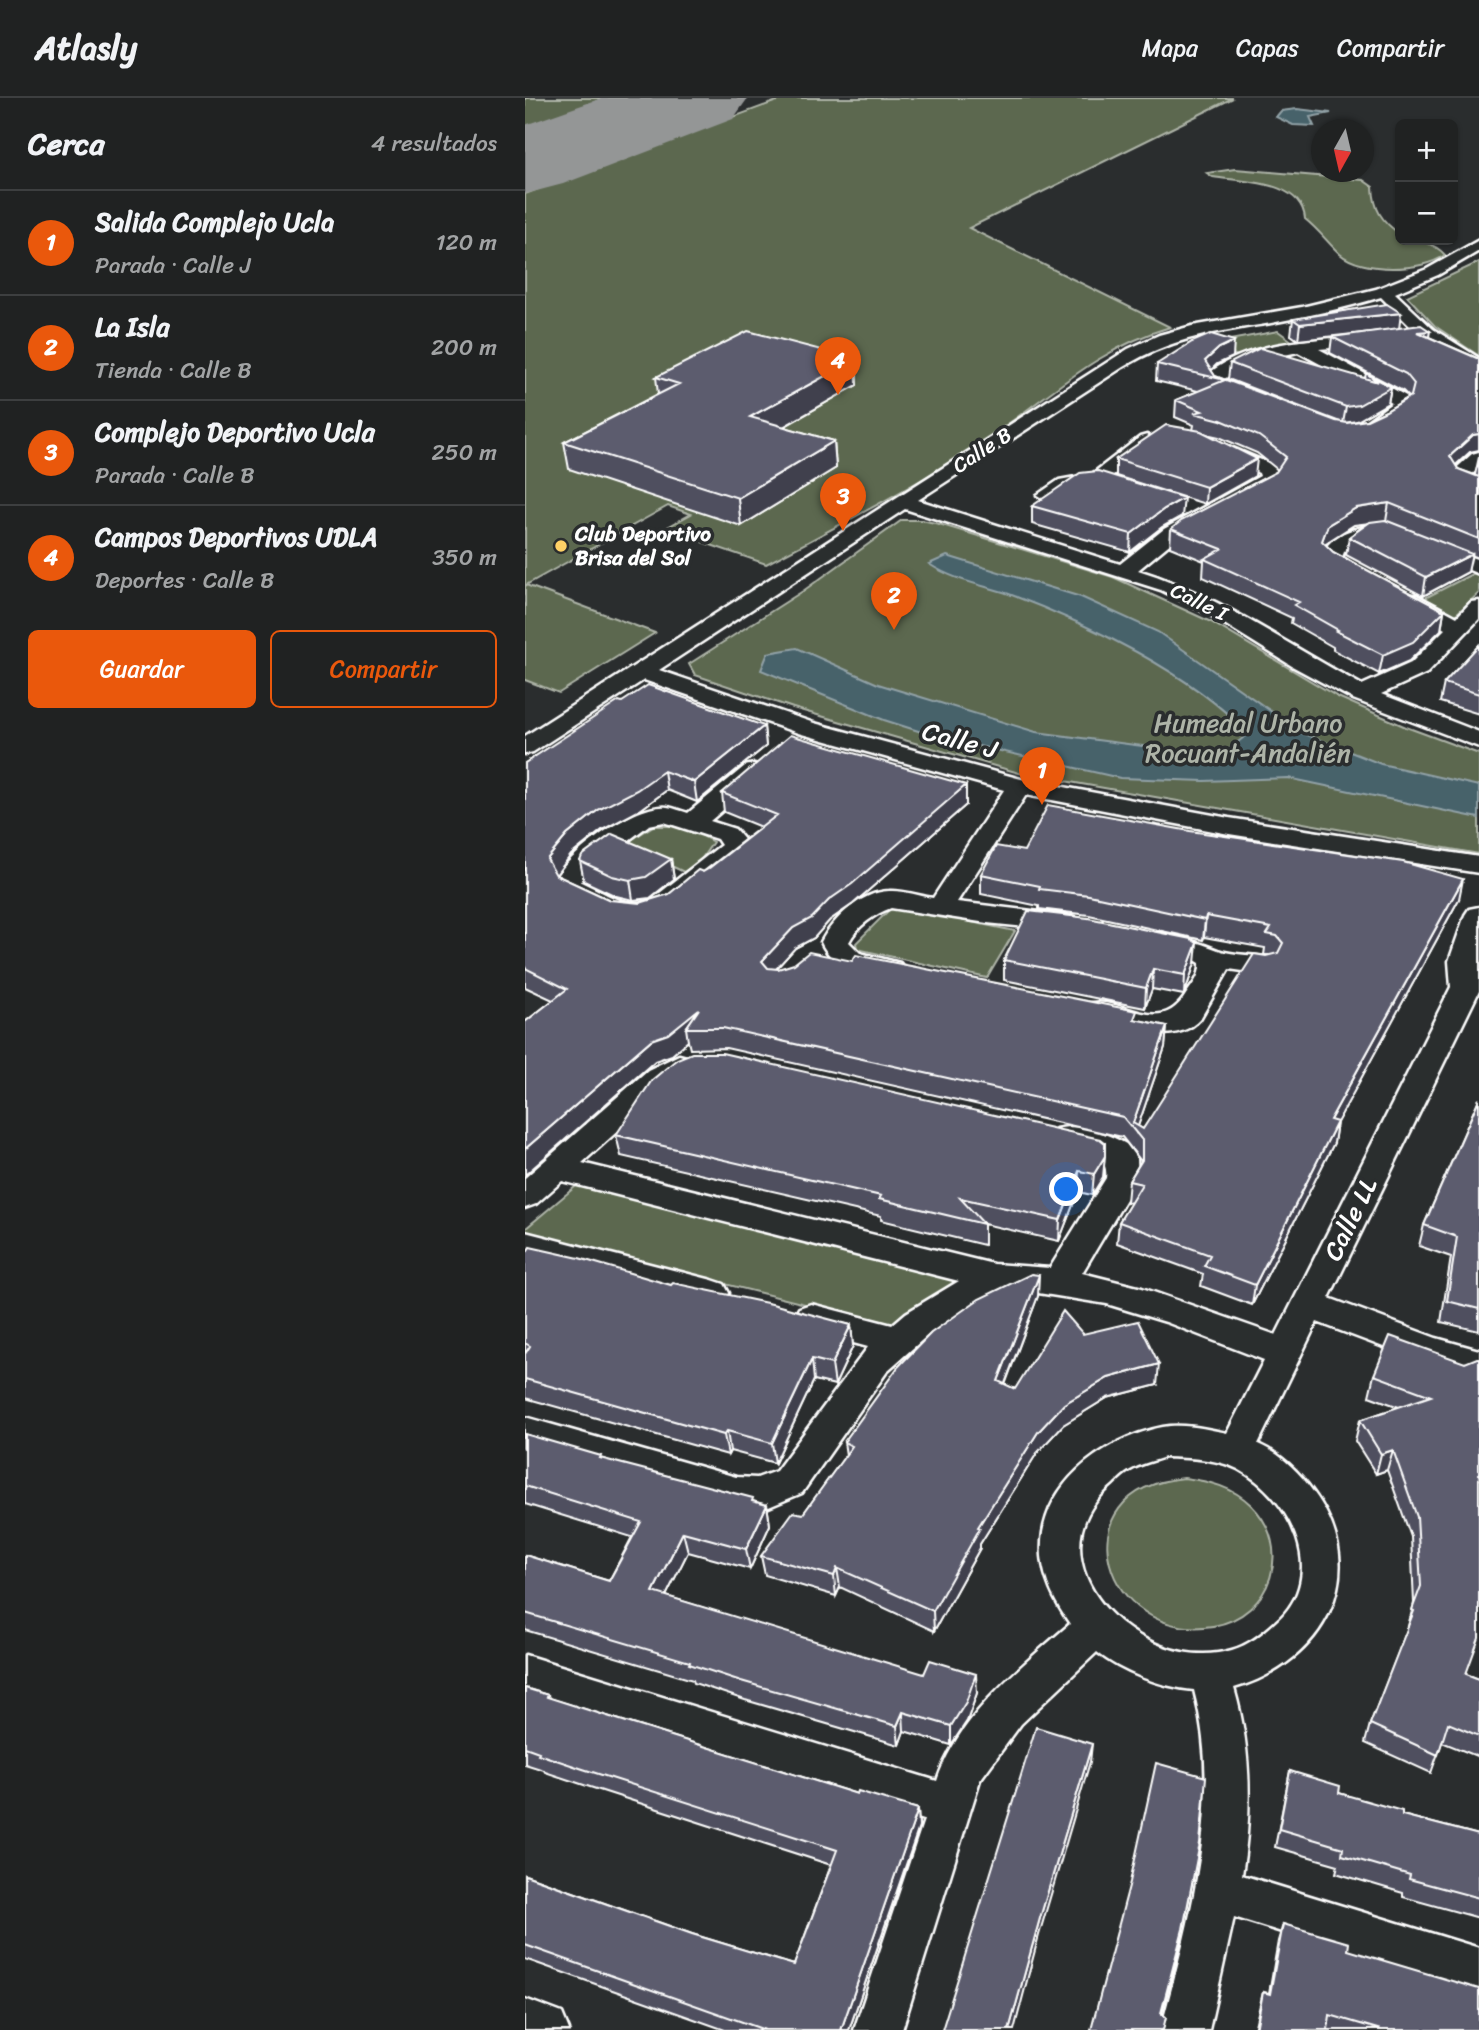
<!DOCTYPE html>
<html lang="es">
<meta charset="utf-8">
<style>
:root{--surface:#202222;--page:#2d2f2f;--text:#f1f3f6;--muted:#a2a4a5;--line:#3d3f40;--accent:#ea580c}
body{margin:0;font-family:Sriracha,sans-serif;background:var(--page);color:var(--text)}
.controls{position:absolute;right:21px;top:21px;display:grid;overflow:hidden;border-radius:10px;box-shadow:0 2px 5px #0004}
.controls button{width:63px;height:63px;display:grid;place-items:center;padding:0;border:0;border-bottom:2px solid var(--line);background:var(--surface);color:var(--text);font:35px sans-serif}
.compass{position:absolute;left:786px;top:21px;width:63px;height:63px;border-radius:50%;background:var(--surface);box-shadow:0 2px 5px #0004;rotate:188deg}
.you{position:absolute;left:542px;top:1092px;width:24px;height:24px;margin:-18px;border:5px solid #fff;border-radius:50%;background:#1a73e8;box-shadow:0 0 0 10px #1a73e833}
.badge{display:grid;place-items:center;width:46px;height:46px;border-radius:50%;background:var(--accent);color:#fff;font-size:23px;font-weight:700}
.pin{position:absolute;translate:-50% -58px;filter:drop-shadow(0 2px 4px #0008)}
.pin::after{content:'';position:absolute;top:37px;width:24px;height:21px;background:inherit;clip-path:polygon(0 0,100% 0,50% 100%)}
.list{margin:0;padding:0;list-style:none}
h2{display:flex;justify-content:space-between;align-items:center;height:91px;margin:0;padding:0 28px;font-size:30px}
h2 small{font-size:23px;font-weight:400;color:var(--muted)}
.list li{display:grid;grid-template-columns:46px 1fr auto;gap:21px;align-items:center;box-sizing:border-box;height:105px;padding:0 28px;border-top:2px solid var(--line)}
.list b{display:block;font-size:26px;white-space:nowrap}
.list p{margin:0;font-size:23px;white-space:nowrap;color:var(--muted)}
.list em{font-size:23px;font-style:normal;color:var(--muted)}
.actions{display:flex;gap:14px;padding:21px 28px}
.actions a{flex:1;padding:16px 0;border:2px solid var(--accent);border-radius:10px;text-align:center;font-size:24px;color:var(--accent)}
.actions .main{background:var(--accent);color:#fff}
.map{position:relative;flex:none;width:954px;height:1932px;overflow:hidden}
header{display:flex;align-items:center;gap:42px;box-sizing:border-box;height:98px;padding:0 35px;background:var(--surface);border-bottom:2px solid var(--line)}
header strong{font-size:33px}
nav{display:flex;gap:38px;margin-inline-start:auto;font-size:24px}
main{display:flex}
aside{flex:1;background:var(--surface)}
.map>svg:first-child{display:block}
</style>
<header>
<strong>Atlasly</strong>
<nav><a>Mapa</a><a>Capas</a><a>Compartir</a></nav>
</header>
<main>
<aside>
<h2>Cerca<small>4 resultados</small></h2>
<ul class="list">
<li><span class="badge">1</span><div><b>Salida Complejo Ucla</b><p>Parada · Calle J</p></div><em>120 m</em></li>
<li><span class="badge">2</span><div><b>La Isla</b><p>Tienda · Calle B</p></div><em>200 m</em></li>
<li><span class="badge">3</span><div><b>Complejo Deportivo Ucla</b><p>Parada · Calle B</p></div><em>250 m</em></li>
<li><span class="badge">4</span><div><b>Campos Deportivos UDLA</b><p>Deportes · Calle B</p></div><em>350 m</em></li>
</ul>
<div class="actions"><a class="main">Guardar</a><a>Compartir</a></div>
</aside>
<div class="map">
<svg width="954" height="1932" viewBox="0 0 954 1932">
<rect width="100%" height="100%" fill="#2a2d2e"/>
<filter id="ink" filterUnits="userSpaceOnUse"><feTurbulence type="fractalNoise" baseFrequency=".0143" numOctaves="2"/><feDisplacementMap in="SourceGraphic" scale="14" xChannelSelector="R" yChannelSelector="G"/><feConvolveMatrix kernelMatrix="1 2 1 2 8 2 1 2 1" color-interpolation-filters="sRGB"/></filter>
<g filter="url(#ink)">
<path fill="#5c6850" stroke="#aeb4a8" stroke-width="2" d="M0,0H102L0,34Z
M260,0H708L444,130L645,229C567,252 518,305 451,348C384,392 312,428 241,466L139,431L166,416L143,408L1,487L130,535L34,595L0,582V96Z
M710,71L838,82L848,89C849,111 856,123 875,136V142C892,142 909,144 920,157C897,174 837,175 815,156C803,145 794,132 780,121C777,82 717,84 688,79L682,75Z
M954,164V258L910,228L882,198Z
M753,233L771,246L740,250L715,259L683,246Z
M377,422H397L414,426L588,479L686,524L813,599L881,629L954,656V756L494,675L268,610L170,577L164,566L278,493Z
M949,475L954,478V495L928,519L894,503Z
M128,728H160L188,744L175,763L159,774L100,746Z
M368,808L490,833L462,880L332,851L331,845Z
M57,1083L437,1180L368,1228L0,1136V1131Z
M659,1380C684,1383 708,1389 726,1407C769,1449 747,1518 688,1528C579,1545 531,1392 659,1380Z"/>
<path fill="#47626b" stroke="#91a1a6" stroke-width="2" d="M772,11L806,15L785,19L789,28L768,27L751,19L756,13Z
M422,458L556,499L633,534L777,635L856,666L954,688V720L763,680L679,683L595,680L409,638L359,622L236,572L243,555L272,550L353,586L511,634L671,655L703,652L723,636C667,575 561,525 484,496C457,487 428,482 404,466Z"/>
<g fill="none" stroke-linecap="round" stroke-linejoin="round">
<path fill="#949696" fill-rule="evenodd" d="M77,0H223L208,21L38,86L0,96V27Z"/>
<defs>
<path id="minor" d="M954,142V153L913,177L870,195L908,231L954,260V272L896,239L856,199C820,210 783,218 746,225C691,234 648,239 598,269L393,402L595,466L639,431L735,378L734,375L687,355L685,351L687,347H701L748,367L756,380L753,384L653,439L613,472C694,497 762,547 837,587L886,565L920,531L875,507L872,502L875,497H891L932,519L946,504L954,503V521L902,575L856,596L954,634V649L828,601L767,568L685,517L636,492L380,411L134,572L289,625L496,681L704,720L954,759V775L704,736L501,697L432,804L540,817L550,819L554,825L550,831L540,833L462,825L366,810C350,816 332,828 324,844L335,855L375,865L379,871L375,877C347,885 308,871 296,844C308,821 336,794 364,793C378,792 394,798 408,800L479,692L273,635L119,582L8,654L0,656V638L603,251L634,237L667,228L777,209L851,191L902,171Z
M846,237L852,238L854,242L852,246L794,251L881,298L885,305C878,318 856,334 841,330L838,326L867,305L773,254L728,264L699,281L728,295L731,299L728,303H716L682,284L684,275C730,241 791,242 846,237Z
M622,337L631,343L629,347L584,380L587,384L584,388L551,390L522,403L512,397L534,382L567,376L615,339Z
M954,354V370L945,378L954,383V396L932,387L924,377L947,356Z
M861,425L868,427L871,431L868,435L841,439L819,454L817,459L846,478L843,482C827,486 806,472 797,459C804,433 838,428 861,425Z
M907,444L954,462V476L900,454L897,450L900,446Z
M229,666L238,668L241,673L238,678L185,723L210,731L222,745L221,750C210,765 191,777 176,789C113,840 103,826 36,795L29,783C44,755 109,706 142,709C149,710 156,713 163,715L220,668ZM139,724L192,741L196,747L126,802C102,812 78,794 56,784L59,776L124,727Z
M954,809V893L804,1200L911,1240L954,1252V1280L893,1262L792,1224L733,1346C756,1356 775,1375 789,1395C848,1475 798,1565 709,1590C727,1652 727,1714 717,1777L954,1850V1896L709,1819L684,1932H636C665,1821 699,1707 669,1592C636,1589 597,1574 572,1554L496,1626L455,1682L377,1932H329L399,1722L0,1595V1557L412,1683C434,1618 494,1570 545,1526C531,1506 519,1483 517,1458C512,1389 577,1341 638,1329C658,1325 683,1331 702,1335L739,1262L641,1224L582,1206L507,1194L473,1192L405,1235L363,1272L277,1395L239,1411H211L0,1349V1319L211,1379L232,1380L251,1373L343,1249L274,1230L269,1220L274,1210L286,1206L367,1227L381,1215L434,1183L37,1083L11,1106L0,1110V1080L123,972L154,957L165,960L169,967L165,974L145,986L57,1065L468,1166L525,1170L581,1080C585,1051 552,1053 531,1047L526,1039L531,1031C552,1025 582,1035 601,1046L612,1061L613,1081L557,1175L617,1190L751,1237L926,889L924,863L940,817L944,811ZM640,1359C664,1360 691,1360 713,1371C766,1399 805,1477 751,1524C738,1536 724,1547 707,1552C614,1579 497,1461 588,1386C593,1381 599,1375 605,1372C615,1366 628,1363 640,1359Z
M633,835C654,839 673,844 693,852C710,858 731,856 749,861L753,867L749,873L739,876L704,871L675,921C648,951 593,928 561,920L557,913L561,906C598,896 634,942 662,895C669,885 676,877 675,865L665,859L623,850L619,844L623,838Z
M0,1134L187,1182L199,1186L204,1195L199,1204L187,1208L0,1158Z
M0,1901L37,1915L44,1932H0Z"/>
</defs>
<use href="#minor" stroke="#fff" stroke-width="5"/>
<use href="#minor" fill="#2a2d2e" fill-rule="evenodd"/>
</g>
<path fill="#4f4f5f" stroke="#fff" stroke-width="2" d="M768,221L874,230L904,239L954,261V352L945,354L931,367L933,371L950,377L954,359V460L946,457L943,474L898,498L821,457L824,439L842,425L829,427L800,446L808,454L919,513L916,532L884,563L854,576L808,552V549L766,525L767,520L678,479L679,463L645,449L646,431L751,374L753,372L732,355L694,339L681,336L730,378L680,406L591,378V361L668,332L669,327L650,319L651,302L673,293L631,283L632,266L708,259L692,266L686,272L690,278L815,324L703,281L705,265L840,280L841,275L866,289L863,305L832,323L842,322L861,313L884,299L878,293L805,255L807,239L834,235L773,242L766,237Z
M331,261L332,287L259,329L309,343L311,370L216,428L44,371L39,344L133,296L131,279Z
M507,408L657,418L637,429L605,454L507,426Z
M954,547V616L915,604L919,585Z
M97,604L239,628L241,648L172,704L142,692L115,712L77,732L46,757L31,777L85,802L115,805L144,796L178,774L236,729L199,714L197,695L441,687V707L328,806L305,822L289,840L270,850L251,871L612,922L642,928L640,949L613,1028L618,1031L741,858L744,857H739L740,850L679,839L678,842L564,817L514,811V808L456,796V776L499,753L934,801L812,1024L809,1045L727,1207L676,1188L678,1176L592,1145L594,1124L606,1105L602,1104L604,1083L616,1063L597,1039L201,950L165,951L163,943L147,957L130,963L0,1077V924L28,902L0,889V665Z
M146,761L149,781L125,800L108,802L91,798L59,783L55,763Z
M479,862L670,865L659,897L627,891L620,910L479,882Z
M954,1001V1233L916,1224L926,1159L894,1148L899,1127Z
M91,1037L580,1045L578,1079L567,1097L553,1094L534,1143L459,1126V1147L356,1122V1118L96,1058Z
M0,1155L326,1227L328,1248L310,1287L289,1282L250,1365L205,1353L203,1357L0,1300Z
M513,1198L480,1287L490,1291L558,1236L632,1287L582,1300L538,1327L512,1355L455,1446V1450L409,1533L315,1489L311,1498L240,1477L236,1458L278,1416L321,1357L319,1344Z
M940,1265L941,1576L954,1581V1659L917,1644L906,1675L840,1645L845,1626L882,1532L889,1505L886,1439L862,1372L851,1376L830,1343L835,1322L874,1309L844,1298L849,1277Z
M0,1336L77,1361L242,1407L245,1427L225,1471L163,1454L141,1498L452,1595L442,1623L426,1647L379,1633L374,1647L220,1602L169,1585L168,1582L0,1532V1457L84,1483L107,1439L0,1406Z
M0,1590L23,1597L24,1600L79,1617L332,1696L393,1711L394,1729L324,1932H200L0,1861V1777L167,1836L269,1867L306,1767L65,1689L20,1674L19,1672L0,1666Z
M765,1673L814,1695L877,1717L954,1737V1820L878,1799V1795L811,1775L813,1767L750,1749Z
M758,1826L823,1852L954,1932H729L738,1894L744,1895L753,1843Z"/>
<path fill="#40404d" stroke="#fff" stroke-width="2" d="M876,215L874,231L773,242L775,226Z
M905,233L902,249L892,234Z
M709,243L708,259L692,266L680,278V263L694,250Z
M331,261L332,287L228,346L225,319Z
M866,289L863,305L832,323L818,325L821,309Z
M954,336V352L945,354L922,375L925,358L948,337Z
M309,343L311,370L216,428L213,400Z
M732,361L730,378L680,406L681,389Z
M659,400L657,418L637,429L605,454L606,436L639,411Z
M864,405L861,423L829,427L801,445L795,461L797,443L803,427L831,410Z
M947,456L943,474L898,498L901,479Z
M919,513L916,532L884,563L854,576L858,557Z
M239,628L241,648L172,704L169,684Z
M139,673L142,692L115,712L77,732L46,757L27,782L22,761L42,737L73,712Z
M441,687V707L328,806L305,822L289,840L270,850L240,883L237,863L268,830L304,802Z
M146,761L149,781L125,800L108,802L105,782Z
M938,781L934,801L802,1043L805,1022Z
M681,818L679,839L678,842L680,822Z
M672,845L670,865L659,897L660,877Z
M628,871L627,891L620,910L621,890Z
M174,911L161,930L163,943L147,957L130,963L0,1077V1051L126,942Z
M642,928L640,949L611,1034L608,1025Z
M812,1024L809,1045L727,1207L730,1187Z
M580,1058L578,1079L567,1097L569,1076Z
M554,1073L553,1094L534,1143L535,1122Z
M514,1177L513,1198L473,1304V1283Z
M326,1227L328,1248L310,1287L307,1266Z
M287,1261L289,1282L250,1365L247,1345Z
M634,1266L632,1287L582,1300L538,1327L512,1355L455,1446V1450L409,1533L408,1513L453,1429L513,1334L539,1306L583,1280Z
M202,1333L205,1353L203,1357L199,1337Z
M868,1352L862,1372L851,1376L856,1356Z
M242,1407L245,1427L225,1471L221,1451Z
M158,1434L163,1454L133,1514L128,1494Z
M312,1470L315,1489L311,1498L309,1478Z
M451,1576L452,1595L442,1623L426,1647V1628Z
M378,1614L379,1633L374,1647L372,1628Z
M567,1646L565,1664L514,1837L489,1932H484L515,1820Z
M393,1711L394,1729L324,1932H316Z
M675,1745L655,1848L633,1931L636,1915Z"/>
<path fill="#5c5c6e" stroke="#fff" stroke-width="2" d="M862,206L876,215L775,226L768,221Z
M896,227L905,233L892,234L954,261V336L948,337L925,358L933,371L954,379V441L864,405L831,410L803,427L797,443L808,454L919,513L888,544L858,557L811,533L813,532L769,507L774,504L679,461L697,451L646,431L656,423L751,374L761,359L734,338L696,322L669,315L677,313L651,302L700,282L632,266L667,244L686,236L709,243L694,250L680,263L690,278L811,323L822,325L842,322L861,313L886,298L889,286L881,276L807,239Z
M223,233L331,261L225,319L309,343L213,400L39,344L154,286L131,279Z
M735,250L853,284L841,275L866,289L834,307L821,309L705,265Z
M641,327L676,333L732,361L681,389L591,361Z
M573,373L659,400L639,411L606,436L507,408L555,375Z
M860,422L947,456L901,479L824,439L845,424Z
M954,547V596L919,585Z
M123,587L239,628L169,684L139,673L112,692L73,712L42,737L22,761L31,777L85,802L115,805L144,796L173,772L178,774L183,771L252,717L197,695L265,637L441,687L327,786L304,802L287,820L268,830L237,863L243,870L253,871L269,866L284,854L327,863L331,857L612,913L609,921L642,928L608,1025L618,1031L729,856L741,858L753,855L758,845L752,838L742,836L746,830L681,818L680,822L564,797L514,791L515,788L456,776L471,748L499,753L523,707L665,733L878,764L938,781L805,1022L812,1024L730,1187L679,1168L685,1157L594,1124L617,1086L604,1083L617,1062V1042L598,1019L198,930H161L174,911L143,936L126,942L0,1051V924L42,891L0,870V665L94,603L97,604Z
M87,736L146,761L121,779L105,782L87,778L55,763L57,758Z
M503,813L563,820L666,841L672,845L660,877L628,871L621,890L479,862Z
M167,955H197L575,1041L580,1045V1058L569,1076L554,1073L535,1122L435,1100L459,1126L354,1101L356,1098L91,1037L127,982L152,961Z
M954,1001V1211L922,1203L932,1139L899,1127Z
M5,1149L54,1160L146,1187L148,1185L247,1206L326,1227L307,1266L287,1261L247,1345L202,1333L199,1337L0,1281V1256L5,1248L0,1245V1155H1Z
M506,1176L514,1177L473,1283L490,1291L538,1213L558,1236L613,1223L634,1266L583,1280L539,1306L513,1334L453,1429L455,1430L408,1513L312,1470L309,1478L236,1458L268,1414L278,1416L327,1348L319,1344L373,1269L406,1235L454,1201Z
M865,1238L940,1265L952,1260H954V1540L941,1576L954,1581V1638L923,1625L913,1657L845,1626L889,1513L887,1512L896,1488L892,1419L868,1352L856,1356L835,1322L906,1298L849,1277Z
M0,1336L76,1358L75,1360L228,1400L227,1403L242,1407L221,1451L158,1434L128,1494L399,1576L405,1562L451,1576L441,1604L426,1628L378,1614L372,1628L216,1583L164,1566L165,1564L0,1515V1457L84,1483L116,1424L0,1388Z
M0,1590L23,1597L22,1599L79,1617L332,1696L333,1693L393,1711L316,1932H240L0,1847V1777L167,1836L269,1867L312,1752L58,1671L13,1656L14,1654L0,1649Z
M511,1629L567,1646L515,1820L484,1932H417Z
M631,1665L681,1679L675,1745L658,1831L636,1915L641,1919L638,1932H566L605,1784Z
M765,1673L815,1688L814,1695L877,1713V1717L954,1737V1800L884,1781L885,1777L817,1757L818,1750L754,1731Z
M758,1826L824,1845L823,1852L954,1891V1932H856L805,1917L803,1932H731L738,1894L745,1896Z"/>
</g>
<circle fill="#ffd166" stroke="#2a2d2e" stroke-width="2.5" cx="36" cy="448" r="7"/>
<g text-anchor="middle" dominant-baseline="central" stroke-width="7" stroke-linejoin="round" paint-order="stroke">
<g font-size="21" fill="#fff" stroke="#2a2d2e">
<text transform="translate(457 352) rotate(-33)">Calle B</text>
<text transform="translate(674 504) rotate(26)">Calle I</text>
</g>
<g font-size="21" font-weight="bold" fill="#fff" stroke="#2a2d2e" text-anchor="start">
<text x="50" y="436">Club Deportivo<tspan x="50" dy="24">Brisa del Sol</tspan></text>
</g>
<g font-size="26" fill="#aeb4a8" stroke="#2a2d2e">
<text x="723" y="625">Humedal Urbano<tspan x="723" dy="30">Rocuant-Andalién</tspan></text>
</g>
<g font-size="26" fill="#fff" stroke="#2a2d2e">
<text transform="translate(435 642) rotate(15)">Calle J</text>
<text transform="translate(825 1121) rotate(-64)">Calle LL</text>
</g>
</g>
</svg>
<div class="controls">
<button>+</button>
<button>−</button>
</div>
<svg class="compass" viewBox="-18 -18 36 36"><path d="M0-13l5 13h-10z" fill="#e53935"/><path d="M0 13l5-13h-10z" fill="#a2a4a5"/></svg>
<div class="you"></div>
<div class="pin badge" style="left:517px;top:707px">1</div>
<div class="pin badge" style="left:369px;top:532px">2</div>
<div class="pin badge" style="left:318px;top:433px">3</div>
<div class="pin badge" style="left:313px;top:297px">4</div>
</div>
</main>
